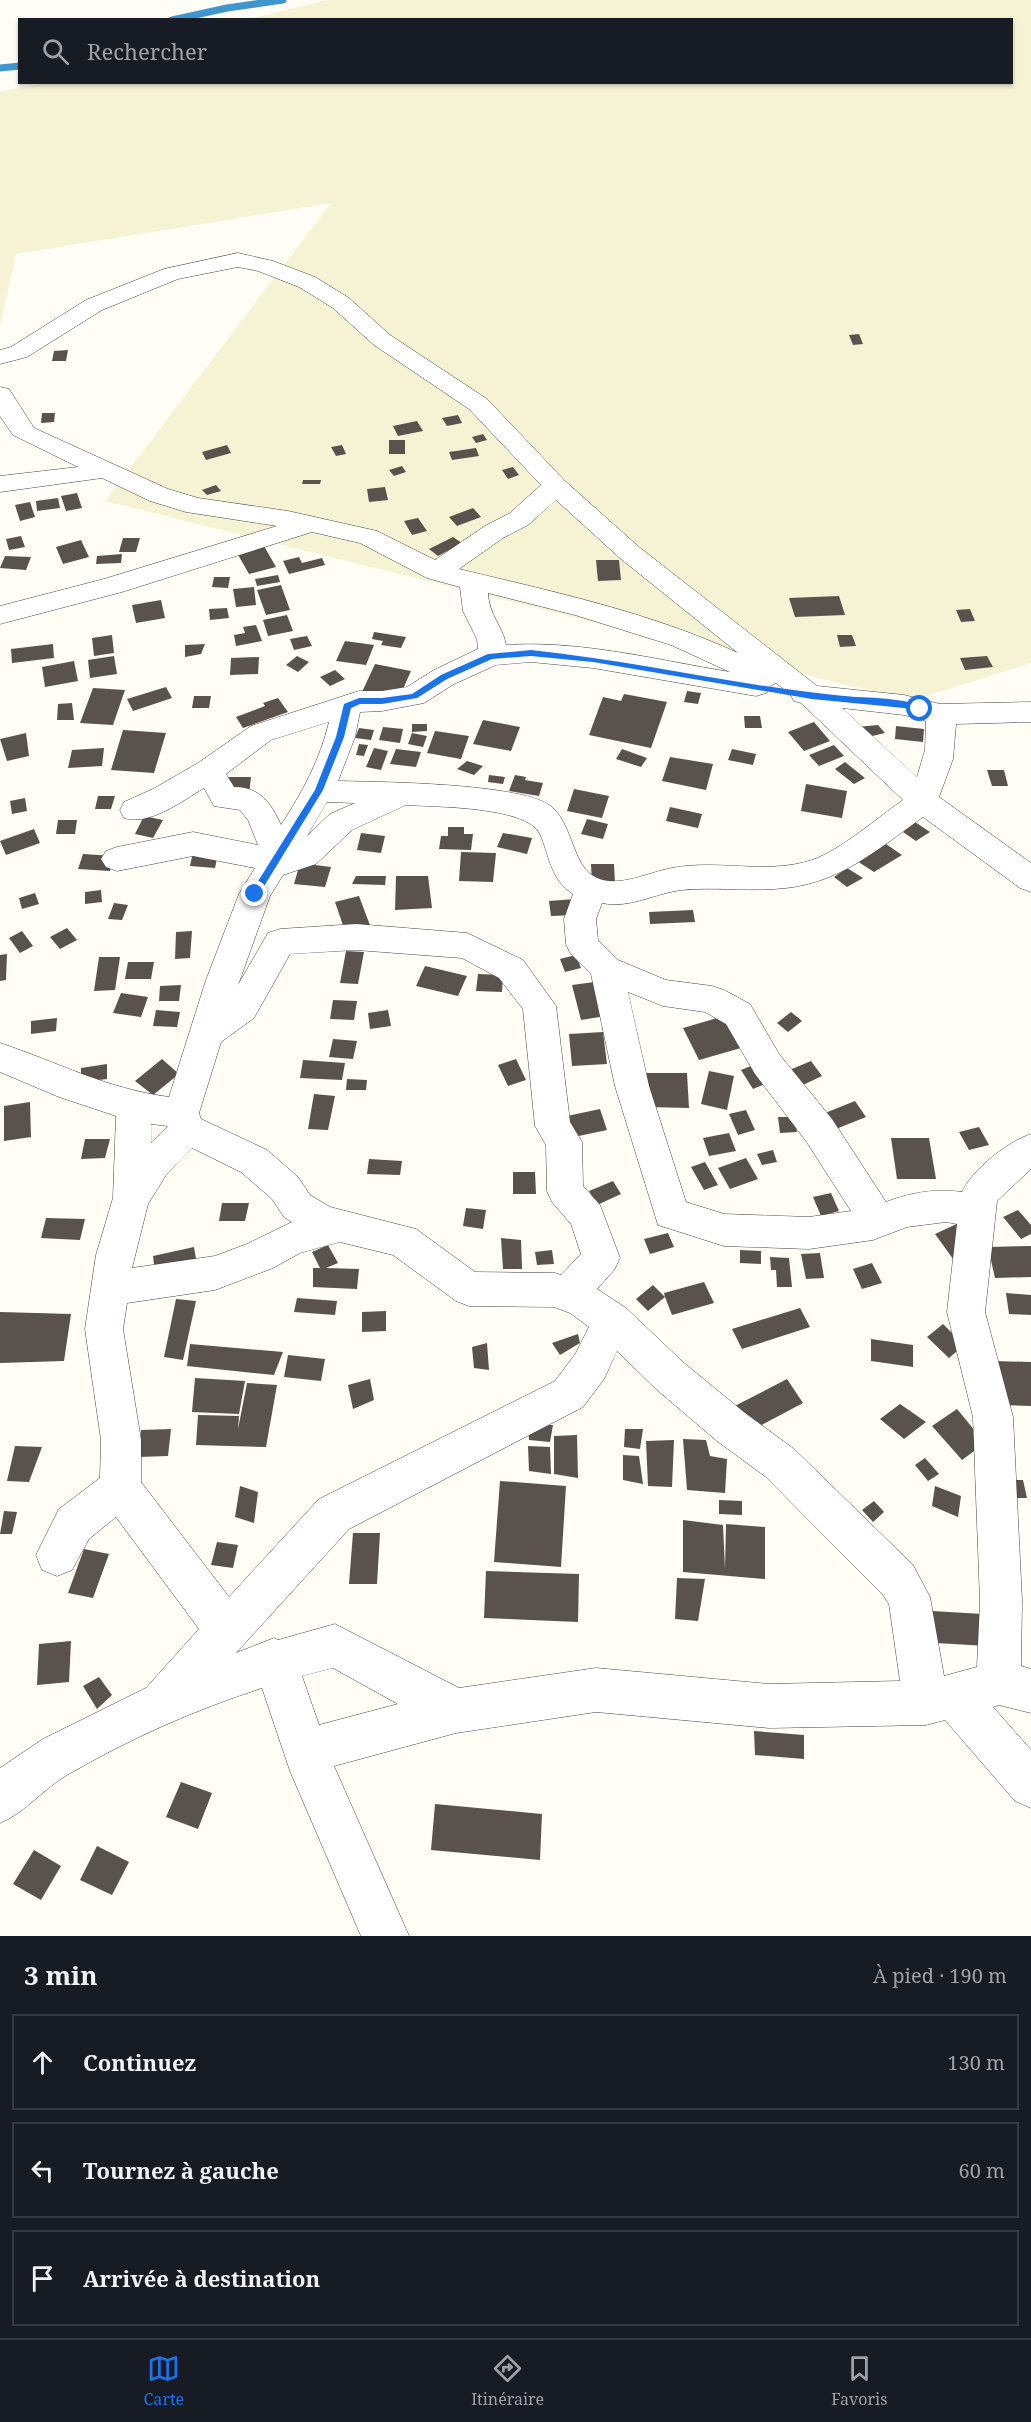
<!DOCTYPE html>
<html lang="fr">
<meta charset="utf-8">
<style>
:root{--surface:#171b24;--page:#242831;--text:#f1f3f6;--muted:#9ea1a6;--line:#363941;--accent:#1a73e8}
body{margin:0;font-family:"Noto Serif",serif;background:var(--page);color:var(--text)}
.stop{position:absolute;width:18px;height:18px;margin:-14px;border:4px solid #1a73e8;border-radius:50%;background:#fff}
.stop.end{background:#1a73e8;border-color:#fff;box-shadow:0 2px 6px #0008}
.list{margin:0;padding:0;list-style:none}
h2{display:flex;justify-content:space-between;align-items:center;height:78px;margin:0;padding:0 24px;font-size:26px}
h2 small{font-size:20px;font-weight:400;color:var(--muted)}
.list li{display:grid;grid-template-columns:39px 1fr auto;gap:18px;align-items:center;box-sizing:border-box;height:96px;margin:0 12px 12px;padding:0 12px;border:2px solid var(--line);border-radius:0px}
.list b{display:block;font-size:22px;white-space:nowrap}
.list em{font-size:20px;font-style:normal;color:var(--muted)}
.icon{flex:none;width:33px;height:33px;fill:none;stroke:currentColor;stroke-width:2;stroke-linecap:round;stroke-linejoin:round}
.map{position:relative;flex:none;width:1031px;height:1936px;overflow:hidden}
.search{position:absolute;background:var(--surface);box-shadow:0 2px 4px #0004;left:18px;right:18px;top:18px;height:66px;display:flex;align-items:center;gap:15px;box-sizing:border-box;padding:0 21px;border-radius:0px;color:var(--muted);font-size:22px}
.sheet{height:402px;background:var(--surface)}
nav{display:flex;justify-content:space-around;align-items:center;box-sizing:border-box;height:84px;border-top:2px solid var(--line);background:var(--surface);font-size:16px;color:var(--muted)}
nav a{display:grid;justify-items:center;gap:3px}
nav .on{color:var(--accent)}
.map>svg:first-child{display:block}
</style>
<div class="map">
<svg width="1031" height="1936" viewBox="0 0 1031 1936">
<rect width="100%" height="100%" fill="#fffdf5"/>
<path fill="#f6f3d4" d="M327,0H1031V663L911,701L105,501L331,203L16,254L0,327V92L48,82H1012V20L250,19Z"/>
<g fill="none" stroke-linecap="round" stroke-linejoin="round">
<path stroke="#3f96cf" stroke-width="7" d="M172,20L227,8L283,0
M0,68L20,66"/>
</g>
<path fill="#5a524d" d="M859,334L863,344L853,345L849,335Z
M68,350L66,361H52L54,351Z
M42,413H55L54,422L41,423Z
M458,415L462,423L447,426L442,418Z
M417,421L423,431L398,436L393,426Z
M483,434L487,440L476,443L472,437Z
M389,440H405V454H389Z
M227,445L231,453L206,460L202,452Z
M342,445L346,454L336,456L331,447Z
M476,448L479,456L452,460L449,452Z
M402,466L406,472L394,476L389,470Z
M513,467L519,475L508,479L502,470Z
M303,480H321L320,484H302Z
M216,485L221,491L207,495L202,490Z
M385,487L388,500L369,502L367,489Z
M77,493L82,508L66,511L61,496Z
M58,498L60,508L37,511L36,501Z
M30,502L35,517L20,521L15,505Z
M473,508L481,517L457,526L449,517Z
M418,518L427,531L412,535L404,521Z
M21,536L25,547L9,550L6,539Z
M453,537L462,543L438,556L429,549Z
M123,538H140L136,552H119Z
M81,540L89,557L63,564L56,547Z
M264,546L276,567L249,574L237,553Z
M122,554L121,563L96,564L97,556Z
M5,556L31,557L26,570L0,568Z
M299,557L302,563L322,558L325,565L289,574L283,561Z
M596,560H619L621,580L598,581Z
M278,575L280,582L257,586L255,579Z
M214,577H230L228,588L212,587Z
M281,585L290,610L266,615L257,590Z
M254,587L256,605L236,607L233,589Z
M839,596L845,615L795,617L789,598Z
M161,600L165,618L136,623L132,605Z
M227,608L229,618L210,620L209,609Z
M970,609L975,621L961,622L956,610Z
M287,615L293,631L268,636L263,620Z
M256,625L262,641L236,646L234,635L245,633L243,627Z
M374,632L406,637L401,648L381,645L383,641L372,639Z
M112,635L114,653L94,656L92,638Z
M837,635H852L856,646L840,647Z
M307,636L312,646L294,650L290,639Z
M345,641L374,645L366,665L336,661Z
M53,644L54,658L12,663L11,649Z
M205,644L201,654L185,657V645Z
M114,656L117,674L90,678L88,660Z
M297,656L309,662L298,672L286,665Z
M987,656L993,667L965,670L960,658Z
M259,657L258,674L230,675L231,658Z
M74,661L78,681L45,687L42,667Z
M375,664L411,671L399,698L362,692Z
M335,670L345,679L330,686L320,677Z
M166,687L172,698L133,711L127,699Z
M93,688L125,690L113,725L80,723Z
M687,691L701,693L698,704L684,702Z
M624,694L667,702L651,748L589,735L603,697L621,701Z
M194,696H211L209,708H192Z
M278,698L288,712L243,728L236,717L265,706L263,703Z
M72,703L74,720H57L58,704Z
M744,716H760L762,728H745Z
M483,720L520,727L511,751L473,744Z
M814,722L830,741L804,751L788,732Z
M412,724H427V731L412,732Z
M878,725L885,733L864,738L857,727Z
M896,726L924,729L923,742L895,739Z
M383,727L403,729L400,743L379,740Z
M359,728L374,730L371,740L355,738Z
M123,730L166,733L154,773L111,770Z
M435,731L469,736L461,759L427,753Z
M26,733L29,756L7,761L0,739Z
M412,733L427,736L423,747L408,744Z
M359,744L368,745L364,756L356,755Z
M834,745L844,756L819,766L809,755Z
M104,748L102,766L68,768L72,750Z
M374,748L388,751L381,770L366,767Z
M396,749L421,752L416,767L390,764Z
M622,749L647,758L641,767L616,759Z
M732,749L756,754L753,765L728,760Z
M670,757L713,764L706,790L662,781Z
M467,761L483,766L474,775L457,769Z
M845,762L865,778L854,784L835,769Z
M987,770H1004L1008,786H992Z
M489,775L505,777L503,784L488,782Z
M515,775L526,777L525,780L543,783L539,796L509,791Z
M228,777H251L249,795L226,796Z
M806,784L847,791L842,818L801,811Z
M574,789L609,796L602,818L567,811Z
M98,796H115L111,809H95Z
M25,798L27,811L12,814L10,801Z
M670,807L702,814L698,828L666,821Z
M144,816L163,820L153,838L135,834Z
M587,819L608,824L603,839L581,834Z
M58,820H77L75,834H56Z
M915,822L930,832L916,841L903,832Z
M448,827H464V834H473L471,850L439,849L441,836H448Z
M34,829L40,843L6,855L0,841Z
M361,833L385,836L381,853L357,850Z
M503,833L532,838L527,854L497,847Z
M886,844L902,855L874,872L857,861Z
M193,852L218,853L215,868L190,866Z
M461,852L496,853L493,882L459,881Z
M83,854L114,856L110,871L78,869Z
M300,863L331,867L325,887L294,884Z
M591,864H614L615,883L592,884Z
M847,868L863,878L847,887L834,877Z
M356,876H386L385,885L352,884Z
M396,876H428L432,908L395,910Z
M101,890L102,902L85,904V892Z
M35,893L39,904L22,909L19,898Z
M359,896L371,928L346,934L335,902Z
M575,899L577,915L551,916L549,901Z
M114,903L128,905L122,920L108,919Z
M693,910L695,922L650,924L649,912Z
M67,928L77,940L60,949L50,937Z
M22,931L33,946L20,953L9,938Z
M192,931L190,958L175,959L176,932Z
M346,951L364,952L358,984L340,983Z
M7,954L6,980L0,981V955Z
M576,955L581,968L565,972L560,959Z
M99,957H120L115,990L94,991Z
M128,962H154L151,979H125Z
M425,966L467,976L458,996L416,986Z
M478,974L503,975L502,992L476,991Z
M602,981L612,1015L581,1020L572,985Z
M181,985L179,1001H159L160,986Z
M121,993L148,997L141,1017L113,1013Z
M333,1000L357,1001L354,1020L330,1019Z
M156,1010L180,1012L177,1027L153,1026Z
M388,1010L391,1026L370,1029L368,1013Z
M791,1012L802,1021L788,1032L777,1023Z
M724,1016L741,1048L699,1060L683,1028Z
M57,1018L56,1031L31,1034V1021Z
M603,1032L607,1064L572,1066L569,1034Z
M333,1039L357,1041L353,1059L329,1057Z
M162,1059L179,1074L153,1095L135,1081Z
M516,1059L526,1080L508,1086L498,1065Z
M303,1060L345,1063L342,1080L300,1078Z
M811,1061L822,1076L792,1090L780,1074Z
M758,1063L770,1082L753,1089L741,1070Z
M107,1064V1079L81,1082V1068Z
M709,1071L734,1076L727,1110L701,1104Z
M644,1073H687L689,1108L645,1107Z
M347,1079L367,1080L366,1090H346Z
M314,1094L335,1096L328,1130L308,1129Z
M855,1101L866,1117L836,1129L825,1113Z
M30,1102L31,1137L4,1141V1106Z
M600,1109L607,1130L574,1137L567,1116Z
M746,1110L755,1130L738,1135L729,1114Z
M778,1117H794L797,1132L780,1133Z
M979,1127L989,1145L969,1150L959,1132Z
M729,1133L736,1151L709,1156L703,1138Z
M891,1138H929L936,1179H897Z
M85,1139H110L105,1158L81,1159Z
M773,1150L777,1162L762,1165L757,1154Z
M746,1158L758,1179L730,1189L718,1168Z
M369,1159L402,1161L400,1175L367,1174Z
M705,1162L718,1185L704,1190L691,1167Z
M513,1172H535L536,1194H513Z
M613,1181L621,1194L597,1205L589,1191Z
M831,1193L839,1211L821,1216L813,1197Z
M222,1203H249L245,1221H219Z
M466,1208L486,1210L483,1229L463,1226Z
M1018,1210L1031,1225V1234L1021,1239L1003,1217Z
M46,1218L85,1219L80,1240L41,1238Z
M963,1221L956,1263L935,1234Z
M668,1233L674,1247L650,1254L644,1239Z
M501,1238L521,1240L522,1269H503Z
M328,1245L338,1263L326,1268L359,1269L357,1289L313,1287V1268H320L312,1252Z
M1031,1246V1277L995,1278L988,1247Z
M194,1247L197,1265L155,1273L153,1256Z
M552,1250L554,1264L537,1265L535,1252Z
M740,1250L761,1251V1264L740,1263Z
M820,1253L824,1278L806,1279L801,1254Z
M770,1257L789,1258L792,1287H777L776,1270H771Z
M872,1263L882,1283L862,1289L853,1269Z
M704,1282L714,1303L672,1315L665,1297L648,1311L636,1299L653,1285L665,1297L664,1293Z
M1006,1293L1031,1295V1315L1009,1314Z
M297,1298L337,1301L335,1315L294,1312Z
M176,1299L196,1301L183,1360L164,1357Z
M800,1308L810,1327L742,1349L732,1329Z
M386,1311V1331L362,1332V1312Z
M0,1312L71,1314L64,1361L0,1363Z
M943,1324L964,1345L949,1358L927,1337Z
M578,1334L580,1343L560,1355L552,1343Z
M871,1339L913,1345V1367L871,1361Z
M487,1343L489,1370L474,1368L472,1347Z
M190,1344L283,1352L274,1375L187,1366Z
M288,1355L325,1359L321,1381L284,1377Z
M994,1361L1031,1362V1406L1001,1405Z
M195,1378L245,1381L239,1414L192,1412Z
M370,1379L374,1400L353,1409L348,1385Z
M787,1379L803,1403L743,1435L727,1410Z
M247,1383L277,1385L266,1447L196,1445L198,1415L239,1416L238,1429Z
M900,1404L926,1422L904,1439L880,1419Z
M957,1409L985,1443L962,1460L932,1426Z
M528,1425H553L550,1442L529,1440Z
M171,1429L168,1456L138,1457L141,1430Z
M625,1429H643L640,1449L624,1447Z
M577,1435L578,1478L554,1474V1436Z
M683,1439L706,1440L710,1456L727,1459L725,1493L687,1490Z
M674,1440L672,1487L648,1486L646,1441Z
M15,1446L42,1447L29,1482L7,1481Z
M528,1446L550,1447L551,1474L529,1471Z
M623,1455L639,1456L643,1484L623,1480Z
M925,1458L939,1474L928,1481L915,1465Z
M1004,1480H1023L1027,1498H1008Z
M500,1481L566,1486L561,1567L494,1562Z
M240,1486L258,1492L254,1523L235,1517Z
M935,1486L961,1496L958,1517L932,1506Z
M719,1500L742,1501V1515L719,1514Z
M874,1501L884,1512L873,1522L862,1510Z
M4,1511L17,1512L12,1534H0Z
M683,1520L723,1525L725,1569L726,1524L765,1527V1579L683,1572Z
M353,1533H380L377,1584H349Z
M217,1542L238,1545L233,1568L211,1565Z
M84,1549L109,1554L93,1598L68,1593Z
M486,1571L579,1574L578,1622L484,1618Z
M677,1578L705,1579L698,1621L675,1619Z
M932,1611L983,1614L987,1646L936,1643Z
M71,1641L69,1682L37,1685L39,1644Z
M99,1677L112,1695L97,1709L83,1686Z
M754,1731L804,1735V1759L755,1755Z
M181,1782L212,1793L198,1829L166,1817Z
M435,1804L542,1814L540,1860L431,1850Z
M97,1846L129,1862L112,1895L80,1880Z
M34,1850L61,1866L41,1900L13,1884Z"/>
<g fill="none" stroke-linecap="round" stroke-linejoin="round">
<defs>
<path id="street" d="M238,253L273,261L315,277L349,298L390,335L487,399L565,481L639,547L817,686L904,695L940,704L1031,702V722L956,724L953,759L939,797L1031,863V892L1020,888L923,817C874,852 837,886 774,889C743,891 712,887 682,890C655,893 630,909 602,903L596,919L598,940L618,960L666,980L712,986L724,990L750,1004L779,1054L832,1119L886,1202C909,1193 936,1188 962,1192C972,1170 1007,1142 1031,1134V1169L997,1201L985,1312L1013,1417L1022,1601L1021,1666L1031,1669V1713L999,1705L993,1707L1031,1750V1808L1015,1801L945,1720L926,1725L769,1728L596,1712L456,1733L334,1766L409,1936H361L290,1771L262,1688C194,1710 129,1739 67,1775C43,1789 25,1813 0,1823V1768L43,1739L146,1688L199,1629L116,1517L89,1539L72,1570L57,1576L42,1570L36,1555L59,1509L100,1478L101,1440L85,1329L96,1255L113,1198L116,1116L59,1097L0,1072V1043C60,1063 104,1088 169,1097L206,980L239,894L255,868L193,856L117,871L106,867L101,859L106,851L117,847L193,832L258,845L248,820L240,810L214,806L204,788C182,801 150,826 124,818L120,810L124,802L153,789L198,763L251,726L359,691H382L407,687L434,670L478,649L477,639L463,611L460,587L427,578L360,543L312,532L122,592L0,624V606L104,579L277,526L186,512L150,501L102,478L0,492V476L78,467L13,435L0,416V387L9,389L34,428L168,489L198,498L288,511L377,531L435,560L485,526L510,513L541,485L469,409L374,345L333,308L299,287L258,271L238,267L178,279L102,310L27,357L0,364V350L11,347L86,300L164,269ZM556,500L621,559L738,653C649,612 554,592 459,569L503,538L528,525ZM488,593L575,615L671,645L730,672C657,660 580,640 506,645C503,626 489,616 488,593ZM531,662L593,668L756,696L766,693L770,686L776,683L790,694L794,701L801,703L903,800C877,818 841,850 812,860C767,875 718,859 672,868C649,872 620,888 597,878C572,867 574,827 552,807C524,783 379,782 338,781L355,737L360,712L382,711L424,703L454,684L496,665ZM842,708L904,715L926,721L925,750L917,777ZM329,722C320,760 302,793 281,825C271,803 260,787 234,787L226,774L271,740ZM327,802L355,803L330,814L307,836ZM406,805C435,807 527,806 540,834C550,857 550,879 573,894L564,919L566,944L570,953L591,974L615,1086L658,1225L724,1246L809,1249L873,1240L907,1227L946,1222L957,1224L947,1312L973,1417L980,1601L977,1667L944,1676L930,1597L913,1565L794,1449L745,1413L684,1363L626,1308L597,1289L614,1270L620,1258L600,1205L583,1186L582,1142L570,1122L556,1006L523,960L467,933L356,924L280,929L268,933L238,985L270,896L283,875L316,864L352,830ZM356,950L462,958L499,978L523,1009L535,1126L546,1145L547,1191L552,1202L571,1224L581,1254L561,1275L555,1273L475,1272L416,1229L330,1207L310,1195L298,1177L267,1150L201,1119L199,1113L221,1042L254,1018L290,954ZM628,992L663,1006L705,1012L726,1024L755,1074L806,1141L851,1211L809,1217L724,1214L686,1202L649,1086ZM151,1124L168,1126L151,1143ZM192,1148L241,1172L272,1199L284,1217L292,1222L247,1244L215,1256L132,1268L148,1204L166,1175ZM340,1242L393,1255L456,1301L469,1306L554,1307L570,1313L589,1327L576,1353L555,1381L319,1499L229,1597L141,1482V1440L123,1329L127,1303L215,1290L273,1268L300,1253ZM617,1351L656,1389L717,1441L766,1477L883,1595L889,1604L900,1681L769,1684L596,1668L459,1688L335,1624L278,1640L274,1638L236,1653L349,1529L583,1407L604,1379ZM333,1668L398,1704L319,1725L302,1676Z"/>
</defs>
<use href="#street" stroke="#444" stroke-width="1"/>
<use href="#street" fill="#fff" fill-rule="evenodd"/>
</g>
<path fill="#1a73e8" d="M531,650C636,661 739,686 844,696C863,698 911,697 925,709L920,712L904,708L812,699L593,662L531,656L492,659L447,679L417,698L382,704H360L351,708L344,737L323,790L258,896H252V891L315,790L336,737L344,704L359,698H382L412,694L441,675L488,654Z"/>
</svg>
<div class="stop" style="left:920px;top:709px"></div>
<div class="stop end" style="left:255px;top:894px"></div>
<div class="search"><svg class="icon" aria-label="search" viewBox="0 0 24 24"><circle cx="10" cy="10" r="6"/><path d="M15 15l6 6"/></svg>Rechercher</div>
</div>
<section class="sheet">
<h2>3 min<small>À pied · 190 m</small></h2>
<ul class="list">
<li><svg class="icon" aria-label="ahead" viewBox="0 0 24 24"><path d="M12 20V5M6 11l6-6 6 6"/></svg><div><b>Continuez</b></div><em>130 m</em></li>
<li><svg class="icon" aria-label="left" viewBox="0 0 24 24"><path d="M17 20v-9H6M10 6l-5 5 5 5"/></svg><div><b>Tournez à gauche</b></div><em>60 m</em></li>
<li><svg class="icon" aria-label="arrive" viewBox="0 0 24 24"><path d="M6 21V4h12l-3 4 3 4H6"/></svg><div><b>Arrivée à destination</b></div></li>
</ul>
</section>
<nav>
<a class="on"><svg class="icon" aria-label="map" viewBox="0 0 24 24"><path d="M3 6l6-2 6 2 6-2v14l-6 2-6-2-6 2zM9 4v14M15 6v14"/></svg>Carte</a>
<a><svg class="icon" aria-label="directions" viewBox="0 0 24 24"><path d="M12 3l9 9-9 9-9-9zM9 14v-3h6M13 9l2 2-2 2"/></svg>Itinéraire</a>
<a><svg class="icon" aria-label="saved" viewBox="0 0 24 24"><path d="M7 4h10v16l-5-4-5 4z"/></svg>Favoris</a>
</nav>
